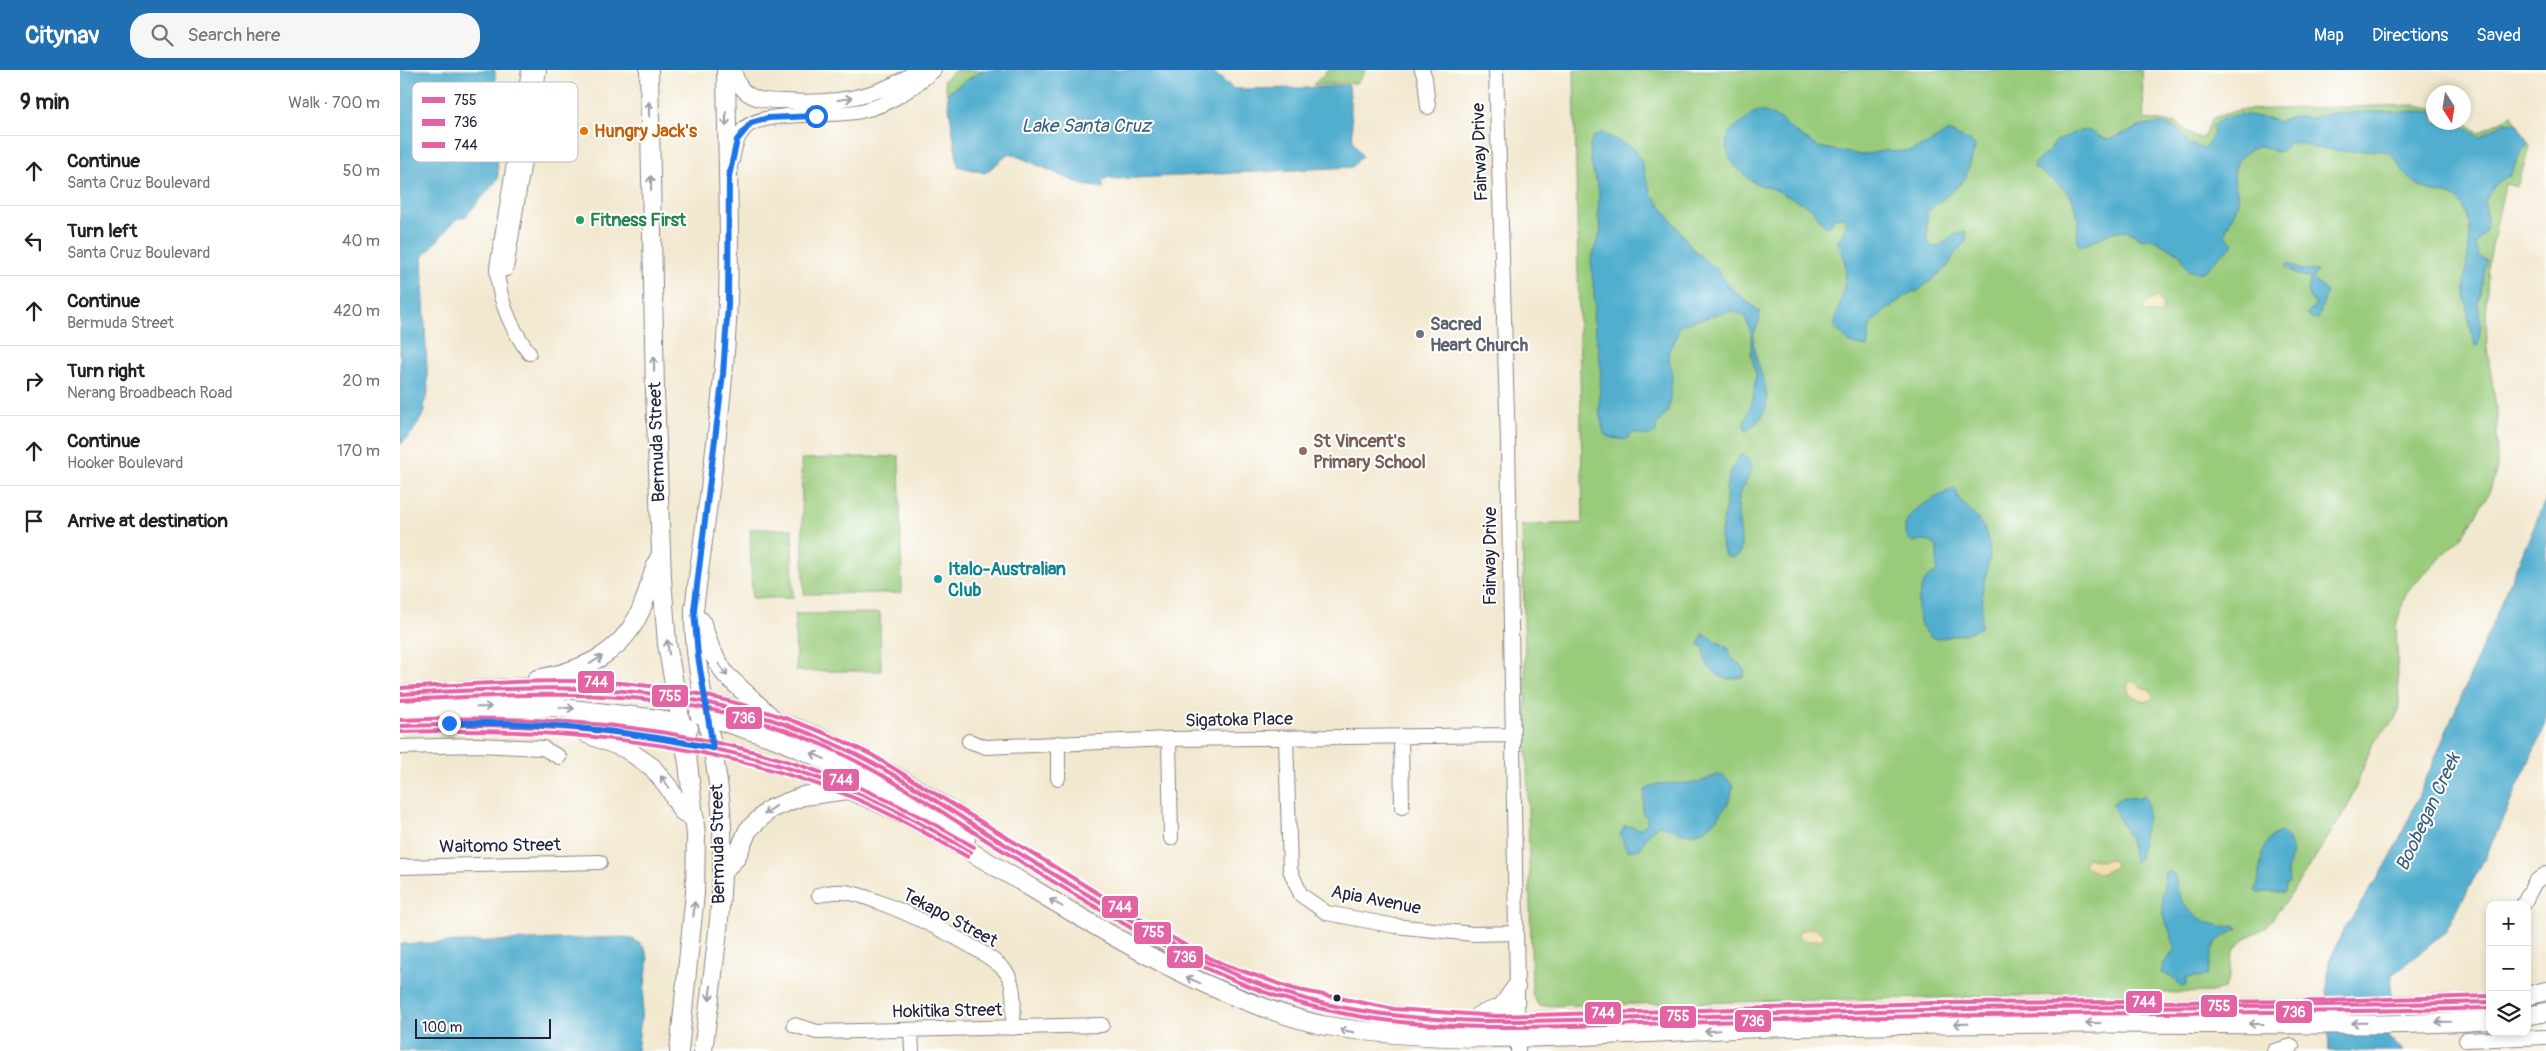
<!DOCTYPE html>
<meta charset="utf-8">
<style>
:root{--surface:#fff;--page:#f6f6f6;--text:#202124;--muted:#757577;--line:#e0e0e0;--accent:#1f6fb2}
body{margin:0;font-family:Pangolin,sans-serif;background:var(--page);color:var(--text)}
.controls{position:absolute;right:15px;bottom:15px;display:grid;overflow:hidden;border-radius:10px;box-shadow:0 2px 8px #0003}
.controls button{width:45px;height:45px;display:grid;place-items:center;padding:0;border:0;border-bottom:1px solid var(--line);background:var(--surface);color:var(--text);font:25px sans-serif}
.compass{position:absolute;left:2026px;top:15px;width:45px;height:45px;border-radius:50%;background:var(--surface);box-shadow:0 2px 8px #0003;rotate:168deg}
.scale{position:absolute;left:15px;bottom:12px;width:136px;box-sizing:border-box;padding-left:5px;border:2px solid #22223b;border-top:0;font-size:14px;line-height:18px;white-space:nowrap;color:#22223b;-webkit-text-stroke:4px #fff;paint-order:stroke}
.stop{position:absolute;width:15px;height:15px;margin:-11px;border:4px solid #1a73e8;border-radius:50%;background:#fff}
.stop.end{background:#1a73e8;border-color:#fff;box-shadow:0 1px 5px #0008}
.list{margin:0;padding:0;list-style:none}
h2{display:flex;justify-content:space-between;align-items:center;height:65px;margin:0;padding:0 20px;font-size:21px}
h2 small{font-size:16px;font-weight:400;color:var(--muted)}
.list li{display:grid;grid-template-columns:32px 1fr auto;gap:15px;align-items:center;box-sizing:border-box;height:70px;padding:0 20px;border-top:1px solid var(--line)}
.list b{display:block;font-size:19px;white-space:nowrap}
.list p{margin:0;font-size:16px;white-space:nowrap;color:var(--muted)}
.list em{font-size:16px;font-style:normal;color:var(--muted)}
.icon{flex:none;width:28px;height:28px;fill:none;stroke:currentColor;stroke-width:2;stroke-linecap:round;stroke-linejoin:round}
.map{position:relative;flex:none;width:2146px;height:981px;overflow:hidden}
header{display:flex;align-items:center;gap:30px;box-sizing:border-box;height:70px;padding:0 25px;background:var(--accent);color:#fff}
header strong{font-size:24px}
nav{display:flex;gap:28px;margin-inline-start:auto;font-size:18px}
.search{width:350px;height:45px;background:var(--page);display:flex;align-items:center;gap:12px;box-sizing:border-box;padding:0 18px;border-radius:20px;color:var(--muted);font-size:19px}
main{display:flex}
aside{flex:1;background:var(--surface)}
.map>svg:first-child{display:block}
</style>
<header>
<strong>Citynav</strong>
<div class="search"><svg class="icon" aria-label="search" viewBox="0 0 24 24"><circle cx="10" cy="10" r="6"/><path d="M15 15l6 6"/></svg>Search here</div>
<nav><a>Map</a><a>Directions</a><a>Saved</a></nav>
</header>
<main>
<aside>
<h2>9 min<small>Walk · 700 m</small></h2>
<ul class="list">
<li><svg class="icon" aria-label="ahead" viewBox="0 0 24 24"><path d="M12 20V5M6 11l6-6 6 6"/></svg><div><b>Continue</b><p>Santa Cruz Boulevard</p></div><em>50 m</em></li>
<li><svg class="icon" aria-label="left" viewBox="0 0 24 24"><path d="M17 20v-9H6M10 6l-5 5 5 5"/></svg><div><b>Turn left</b><p>Santa Cruz Boulevard</p></div><em>40 m</em></li>
<li><svg class="icon" aria-label="ahead" viewBox="0 0 24 24"><path d="M12 20V5M6 11l6-6 6 6"/></svg><div><b>Continue</b><p>Bermuda Street</p></div><em>420 m</em></li>
<li><svg class="icon" aria-label="right" viewBox="0 0 24 24"><path d="M7 20v-9h11M14 6l5 5-5 5"/></svg><div><b>Turn right</b><p>Nerang Broadbeach Road</p></div><em>20 m</em></li>
<li><svg class="icon" aria-label="ahead" viewBox="0 0 24 24"><path d="M12 20V5M6 11l6-6 6 6"/></svg><div><b>Continue</b><p>Hooker Boulevard</p></div><em>170 m</em></li>
<li><svg class="icon" aria-label="arrive" viewBox="0 0 24 24"><path d="M6 21V4h12l-3 4 3 4H6"/></svg><div><b>Arrive at destination</b></div></li>
</ul>
</aside>
<div class="map">
<svg width="2146" height="981" viewBox="0 0 2146 981">
<rect width="100%" height="100%" fill="#fff"/>
<filter id="ink" filterUnits="userSpaceOnUse"><feTurbulence type="fractalNoise" baseFrequency=".02" numOctaves="2"/><feDisplacementMap in="SourceGraphic" scale="10" xChannelSelector="R" yChannelSelector="G"/><feConvolveMatrix kernelMatrix="1 2 1 2 8 2 1 2 1" color-interpolation-filters="sRGB"/></filter>
<filter id="wash" filterUnits="userSpaceOnUse"><feTurbulence type="fractalNoise" baseFrequency=".0096" numOctaves="4" result="noise"/><feDisplacementMap in="SourceGraphic" scale="20" xChannelSelector="R" yChannelSelector="G"/><feGaussianBlur stdDeviation="1.12" result="paint"/><feColorMatrix in="noise" values="0 0 0 0 0 0 0 0 0 0 0 0 0 0 0 0 0 1.4 0 .05"/><feComposite in="paint" operator="in"/></filter>
<g filter="url(#wash)">
<rect width="100%" height="100%" fill="#f2e8cf"/>
<path fill="#99cb7a" stroke="#5e765a" d="M556,0H583L547,23L544,10Z
M928,0H966L957,13L913,15Z
M1174,0H1742L1744,49L1777,53L1793,66L1803,68L1813,48L1838,40L2015,35L2033,38L2034,52L2064,51L2079,63L2112,45L2130,77L2117,117L2105,114L2089,191L2086,232L2087,278L2097,344V398L2090,421L2066,462L2006,523L1996,556L1999,633L1997,647L1973,673L1947,738L1892,823L1866,857L1846,868L1837,876L1832,885L1830,905L1824,919L1811,922L1139,936L1132,925L1122,455L1183,453Z
M499,386L502,523L404,524L401,389Z
M350,459H392L393,528H352Z
M480,543L481,601H396L395,544Z"/>
<path fill="#eeda9e" stroke="#887e6c" d="M1757,227L1762,233L1763,243L1745,242L1743,237L1744,234Z
M1732,611L1741,617L1751,620L1754,628L1745,632L1729,624L1727,614Z
M1688,788L1700,791L1711,789L1715,794L1713,798L1700,804L1684,797L1685,790Z
M1413,858L1423,863L1424,868C1419,871 1403,872 1398,868L1399,861Z"/>
<path fill="#51aecf" stroke="#3a6885" d="M0,0H95L98,109L65,147L56,149L22,188L28,323L23,336L26,340L12,363L0,375Z
M583,0H810L834,19L905,18L949,15L953,71L962,86L952,97L716,109L708,107L702,112L704,118L683,115L610,83L585,103L558,96L547,23Z
M1359,41L1368,43L1381,50L1395,62L1418,77L1462,85L1489,80L1497,82L1511,80L1530,73L1548,61L1573,73L1575,78L1565,109L1547,126L1527,141V171L1533,177H1537C1547,172 1556,161 1566,162V172L1557,180L1548,196L1517,222L1513,221C1502,229 1475,245 1470,257C1467,263 1469,270 1467,277L1450,273L1434,257C1440,229 1455,199 1437,171L1444,161L1447,151L1443,147L1434,148L1428,157C1418,153 1417,141 1407,136C1396,130 1386,126 1376,120C1371,117 1364,117 1358,114C1342,106 1324,89 1327,70C1329,62 1330,60 1337,56C1346,52 1348,44 1359,41Z
M2023,41L2033,42L2034,52L2058,53L2080,67L2105,52L2117,54L2129,74L2122,80L2110,105L2095,115L2085,131L2087,153L2085,162L2075,175L2079,181L2078,186L2087,191L2078,233L2081,254L2078,275L2075,276C2070,256 2065,236 2065,216C2064,189 2080,155 2059,131C2052,122 2040,125 2031,121C2010,114 2002,100 1991,83L1983,81L1967,80L1953,82L1915,78L1901,73H1890L1881,81L1875,82L1862,76C1846,79 1833,91 1834,108C1834,116 1839,124 1838,131C1836,143 1828,152 1825,164L1826,167L1834,173C1832,179 1827,179 1822,183C1811,193 1805,210 1787,199L1780,184L1752,169L1742,170L1728,161L1712,162L1683,176L1679,175C1676,168 1678,159 1678,151C1675,119 1657,115 1634,97C1636,87 1651,85 1655,71C1668,69 1673,58 1689,61C1696,63 1701,68 1708,70C1733,60 1765,40 1786,68V73L1804,79L1814,63L1813,56L1824,48L1840,44L1868,48L1878,52L1894,46L1910,48L1932,43Z
M1202,63L1234,79L1241,90L1251,123L1283,166L1296,182L1317,200L1328,216L1359,241C1363,251 1353,259 1353,270C1355,305 1387,334 1346,361L1344,354L1353,330L1356,305L1351,283V262L1344,245L1334,241C1327,241 1282,254 1279,257L1276,268L1268,282L1272,307L1269,336L1268,341L1256,356V363L1249,366L1233,363L1225,370L1212,368L1204,364L1199,340L1201,298L1193,245L1195,235L1191,190L1201,160L1198,146L1199,121L1191,94L1190,76L1193,67Z
M1888,193L1901,200L1917,201L1913,209L1927,222L1918,249L1910,248L1907,243L1916,236L1908,225L1910,208L1896,204L1886,197Z
M1343,385L1351,392C1354,406 1341,415 1339,429C1335,448 1344,465 1340,484L1332,488L1325,486L1320,468L1326,434V419L1330,403L1340,385Z
M1553,418L1557,420V426L1584,457L1589,474L1590,487L1583,516L1581,557L1571,562L1538,569C1513,565 1514,524 1527,508C1530,505 1534,504 1537,502V477C1529,468 1521,472 1511,472C1488,444 1537,429 1553,418Z
M2146,428V654L2085,788L2045,862L1992,905L1989,968L2004,981H1929L1927,917L1929,892L1943,861L1991,787L2011,744Z
M1303,564L1327,577L1332,588L1344,598V607L1327,609C1312,604 1304,594 1304,579L1299,574Z
M1317,705L1324,706L1332,713C1336,731 1309,765 1289,764C1279,763 1269,757 1259,755L1249,762L1240,779L1227,781L1220,763L1224,759V755L1240,759L1247,753V747L1242,743L1245,720L1257,714L1298,713Z
M1744,725C1755,741 1738,772 1740,790L1734,792L1730,770L1712,734L1722,727L1738,728Z
M1881,762C1896,769 1892,790 1887,800L1889,813L1886,814L1885,822H1858L1855,821C1864,806 1855,769 1881,762Z
M1769,801C1778,806 1775,813 1778,821C1786,846 1812,859 1836,856L1838,859C1808,873 1814,876 1807,906L1786,908V916H1781L1771,906L1761,903L1764,893L1774,881C1775,868 1765,855 1763,842C1761,828 1766,812 1764,802Z
M226,867C240,872 245,875 248,889L237,981H0V874Z"/>
</g>
<g filter="url(#ink)">
<g fill="none" stroke-linecap="round" stroke-linejoin="round">
<defs>
<path id="minor" d="M334,0C336,7 338,15 344,21C356,31 369,31 384,31C430,34 479,29 517,0
M1022,0L1025,8L1028,37
M1096,0L1108,372L1118,981
M332,91C334,79 336,68 344,59C363,39 432,48 461,41C490,35 511,19 534,0
M106,199L139,0
M129,283C111,258 98,229 97,198L129,0
M1001,666L1002,737
M886,668L890,800L901,825L927,843L995,856L1073,864L1116,863
M769,669L771,768
M569,671L586,677L769,669L1112,665
M658,673V708
M0,677L77,675L143,678L159,687
M0,797L200,792
M419,825C428,822 436,821 445,822C474,825 595,881 608,905C616,920 613,942 613,958
M2123,835L2135,812L2146,804
M394,955L417,962L702,955
M511,961L512,981
M2066,970L2146,967
M1874,981L1892,976"/>
<path id="major" d="M249,0L255,322L262,508L267,574L288,693L296,765L295,823L279,981
M301,551L311,580L325,604L371,647
M137,609C185,600 226,583 244,532C250,517 252,503 259,488
M0,624C67,621 134,614 200,618C267,621 333,635 396,658C463,682 522,722 582,760C627,788 672,816 718,843C753,865 788,886 826,902C913,938 1004,951 1097,952L1535,939L1922,937L2090,932
M0,638L153,637L259,649L289,658
M299,644L376,669L448,700L541,751L561,763L566,769
M0,656C185,647 360,667 525,756C656,827 775,919 921,955C1077,981 1238,960 1396,957C1533,954 1671,953 1808,954C1901,954 1996,957 2090,950
M187,664L226,679L252,697L269,718L282,741L295,749
M322,802L336,788L348,760L370,739L403,726L448,720
M2127,926L2146,921
M1078,946L1102,937L1116,917
M2127,946L2146,942
M303,981C313,901 327,820 321,739C316,673 293,607 294,540C305,450 320,360 326,269C332,179 327,90 326,0"/>
</defs>
<use href="#minor" stroke="#8a8585" stroke-width="16"/>
<use href="#major" stroke="#8a8585" stroke-width="20"/>
<use href="#minor" stroke="#fff" stroke-width="14"/>
<use href="#major" stroke="#fff" stroke-width="18"/>
<defs>
<path id="bus-1" d="M0,624C150,616 275,607 418,667C472,689 521,721 569,752C615,781 662,810 709,837C782,881 843,915 926,934C1020,955 1113,952 1208,949C1288,946 1368,944 1448,942C1662,935 1876,938 2090,932
M0,656C154,651 306,662 450,720C492,737 532,759 571,782"/>
<path id="bus-2" d="M0,630C150,623 276,613 418,673C472,696 520,728 569,759C615,789 662,817 709,845C780,887 845,922 927,940C1020,961 1113,958 1208,955C1288,953 1368,950 1448,948C1662,941 1876,945 2090,938
M0,662C153,657 303,669 447,725C489,742 529,765 568,787"/>
<path id="bus-3" d="M0,618C58,615 116,610 174,611C278,612 379,638 472,685L748,854L801,884L828,896L894,919L994,939L1097,946L1535,933L1922,931L2090,926
M0,650C154,644 309,655 453,715C495,732 535,754 574,777"/>
</defs>
<use href="#bus-1" stroke="#fff" stroke-width="8"/>
<use href="#bus-2" stroke="#fff" stroke-width="8"/>
<use href="#bus-3" stroke="#fff" stroke-width="8"/>
<use href="#bus-1" stroke="#e463a4" stroke-width="4"/>
<use href="#bus-2" stroke="#e463a4" stroke-width="4"/>
<use href="#bus-3" stroke="#e463a4" stroke-width="4"/>
</g>
<defs><path id="oneway-shaft" d="M-6 0H5M1.5-3L5.5 0L1.5 3" fill="none" stroke-width="1.6" stroke-linecap="round" stroke-linejoin="round" transform="scale(1.25)"/></defs>
<g stroke="#9c9ca7">
<use href="#oneway-shaft" transform="translate(445 29) rotate(-8)"/>
<use href="#oneway-shaft" transform="translate(249 39) rotate(-91)"/>
<use href="#oneway-shaft" transform="translate(326 49) rotate(90)"/>
<use href="#oneway-shaft" transform="translate(251 113) rotate(-91)"/>
<use href="#oneway-shaft" transform="translate(254 294) rotate(-91)"/>
<use href="#oneway-shaft" transform="translate(268 577) rotate(-98)"/>
<use href="#oneway-shaft" transform="translate(196 590) rotate(-32)"/>
<use href="#oneway-shaft" transform="translate(323 600) rotate(55)"/>
<use href="#oneway-shaft" transform="translate(84 637) rotate(-1)"/>
<use href="#oneway-shaft" transform="translate(167 638) rotate(5)"/>
<use href="#oneway-shaft" transform="translate(418 686) rotate(-156)"/>
<use href="#oneway-shaft" transform="translate(265 712) rotate(-127)"/>
<use href="#oneway-shaft" transform="translate(370 740) rotate(146)"/>
<use href="#oneway-shaft" transform="translate(656 833) rotate(-150)"/>
<use href="#oneway-shaft" transform="translate(294 839) rotate(-85)"/>
<use href="#oneway-shaft" transform="translate(793 910) rotate(-155)"/>
<use href="#oneway-shaft" transform="translate(310 923) rotate(97)"/>
<use href="#oneway-shaft" transform="translate(2043 952) rotate(179)"/>
<use href="#oneway-shaft" transform="translate(1693 953) rotate(-180)"/>
<use href="#oneway-shaft" transform="translate(1959 953) rotate(179)"/>
<use href="#oneway-shaft" transform="translate(1561 954) rotate(179)"/>
<use href="#oneway-shaft" transform="translate(1856 954) rotate(-180)"/>
<use href="#oneway-shaft" transform="translate(947 961) rotate(-169)"/>
<use href="#oneway-shaft" transform="translate(1312 961) rotate(175)"/>
</g>
</g>
<g fill="none" stroke-linecap="round" stroke-linejoin="round" filter="url(#ink)">
<path stroke="#1a73e8" stroke-width="6" d="M49,653C139,651 225,660 313,678L298,586L294,540L323,304L328,235L329,106L337,70L351,53L368,48L416,46"/>
</g>
<circle fill="#e8710a" stroke="#fff" stroke-width="2" cx="184" cy="61" r="5"/>
<circle fill="#2e9e5b" stroke="#fff" stroke-width="2" cx="180" cy="150" r="5"/>
<circle fill="#6b7280" stroke="#fff" stroke-width="2" cx="1020" cy="264" r="5"/>
<circle fill="#8d6e63" stroke="#fff" stroke-width="2" cx="903" cy="381" r="5"/>
<circle fill="#0f9aa8" stroke="#fff" stroke-width="2" cx="538" cy="509" r="5"/>
<circle fill="#22223b" stroke="#fff" stroke-width="2" cx="937" cy="928" r="4.5"/>
<g text-anchor="middle" dominant-baseline="central" stroke-width="4" stroke-linejoin="round" paint-order="stroke">
<g font-size="18" font-weight="bold" fill="#c56008" stroke="#fff" text-anchor="start">
<text x="194" y="61">Hungry Jack's</text>
</g>
<g font-size="18" fill="#22223b" stroke="#fff">
<text transform="translate(1080 82) rotate(-92)">Fairway Drive</text>
<text transform="translate(257 372) rotate(-92)">Bermuda Street</text>
<text transform="translate(1090 486) rotate(-90)">Fairway Drive</text>
<text transform="translate(839 650) rotate(-1)">Sigatoka Place</text>
<text transform="translate(318 774) rotate(-91)">Bermuda Street</text>
<text transform="translate(100 776) rotate(-1)">Waitomo Street</text>
<text transform="translate(976 830) rotate(11)">Apia Avenue</text>
<text transform="translate(550 848) rotate(28)">Tekapo Street</text>
<text transform="translate(547 941) rotate(-1)">Hokitika Street</text>
</g>
<g font-size="18" font-weight="bold" fill="#27864d" stroke="#fff" text-anchor="start">
<text x="190" y="150">Fitness First</text>
</g>
<g font-size="18" font-weight="bold" fill="#5b616d" stroke="#fff" text-anchor="start">
<text x="1030" y="254">Sacred<tspan x="1030" dy="21">Heart Church</tspan></text>
</g>
<g font-size="18" font-weight="bold" fill="#785e54" stroke="#fff" text-anchor="start">
<text x="913" y="371">St Vincent's<tspan x="913" dy="21">Primary School</tspan></text>
</g>
<g font-size="18" font-weight="bold" fill="#0d838f" stroke="#fff" text-anchor="start">
<text x="548" y="499">Italo-Australian<tspan x="548" dy="21">Club</tspan></text>
</g>
<g font-size="19" font-style="italic" fill="#37617e" stroke="#fff">
<text x="686" y="56">Lake Santa Cruz</text>
<text transform="translate(2028 742) rotate(-65)">Boobegan Creek</text>
</g>
</g>
<rect x="12" y="12" width="166" height="80" rx="8" fill="#fff" stroke="#bdbdc4" stroke-width="1"/>
<rect x="22" y="27" width="23" height="6" fill="#e463a4"/>
<rect x="22" y="49" width="23" height="7" fill="#e463a4"/>
<rect x="22" y="72" width="23" height="6" fill="#e463a4"/>
<g font-size="14" fill="#22223b">
<text x="54" y="35">755</text>
<text x="54" y="57">736</text>
<text x="54" y="80">744</text>
</g>
<g stroke="#fff" stroke-width="2">
<rect x="177" y="600" width="38" height="24" rx="5" fill="#e463a4"/>
<rect x="251" y="614" width="38" height="24" rx="5" fill="#e463a4"/>
<rect x="325" y="636" width="38" height="24" rx="5" fill="#e463a4"/>
<rect x="422" y="698" width="38" height="24" rx="5" fill="#e463a4"/>
<rect x="701" y="825" width="38" height="24" rx="5" fill="#e463a4"/>
<rect x="733" y="851" width="39" height="24" rx="5" fill="#e463a4"/>
<rect x="766" y="875" width="38" height="24" rx="5" fill="#e463a4"/>
<rect x="1725" y="920" width="38" height="24" rx="5" fill="#e463a4"/>
<rect x="1800" y="924" width="38" height="24" rx="5" fill="#e463a4"/>
<rect x="1875" y="930" width="38" height="24" rx="5" fill="#e463a4"/>
<rect x="1184" y="931" width="38" height="24" rx="5" fill="#e463a4"/>
<rect x="1259" y="935" width="38" height="24" rx="5" fill="#e463a4"/>
<rect x="1334" y="939" width="38" height="24" rx="5" fill="#e463a4"/>
</g>
<g font-size="14" text-anchor="middle" font-weight="bold" fill="#fff">
<text x="196" y="617">744</text>
<text x="270" y="631">755</text>
<text x="344" y="653">736</text>
<text x="441" y="715">744</text>
<text x="720" y="842">744</text>
<text x="753" y="867">755</text>
<text x="785" y="892">736</text>
<text x="1744" y="937">744</text>
<text x="1819" y="941">755</text>
<text x="1894" y="947">736</text>
<text x="1203" y="948">744</text>
<text x="1278" y="951">755</text>
<text x="1353" y="956">736</text>
</g>
</svg>
<div class="controls">
<button>+</button>
<button>−</button>
<button><svg class="icon" aria-label="layers" viewBox="0 0 24 24"><path d="M12 4l9 5-9 5-9-5zM3 14l9 5 9-5"/></svg></button>
</div>
<svg class="compass" viewBox="-18 -18 36 36"><path d="M0-13l5 13h-10z" fill="#e53935"/><path d="M0 13l5-13h-10z" fill="#757577"/></svg>
<div class="scale">100 m</div>
<div class="stop" style="left:416px;top:46px"></div>
<div class="stop end" style="left:49px;top:653px"></div>
</div>
</main>
